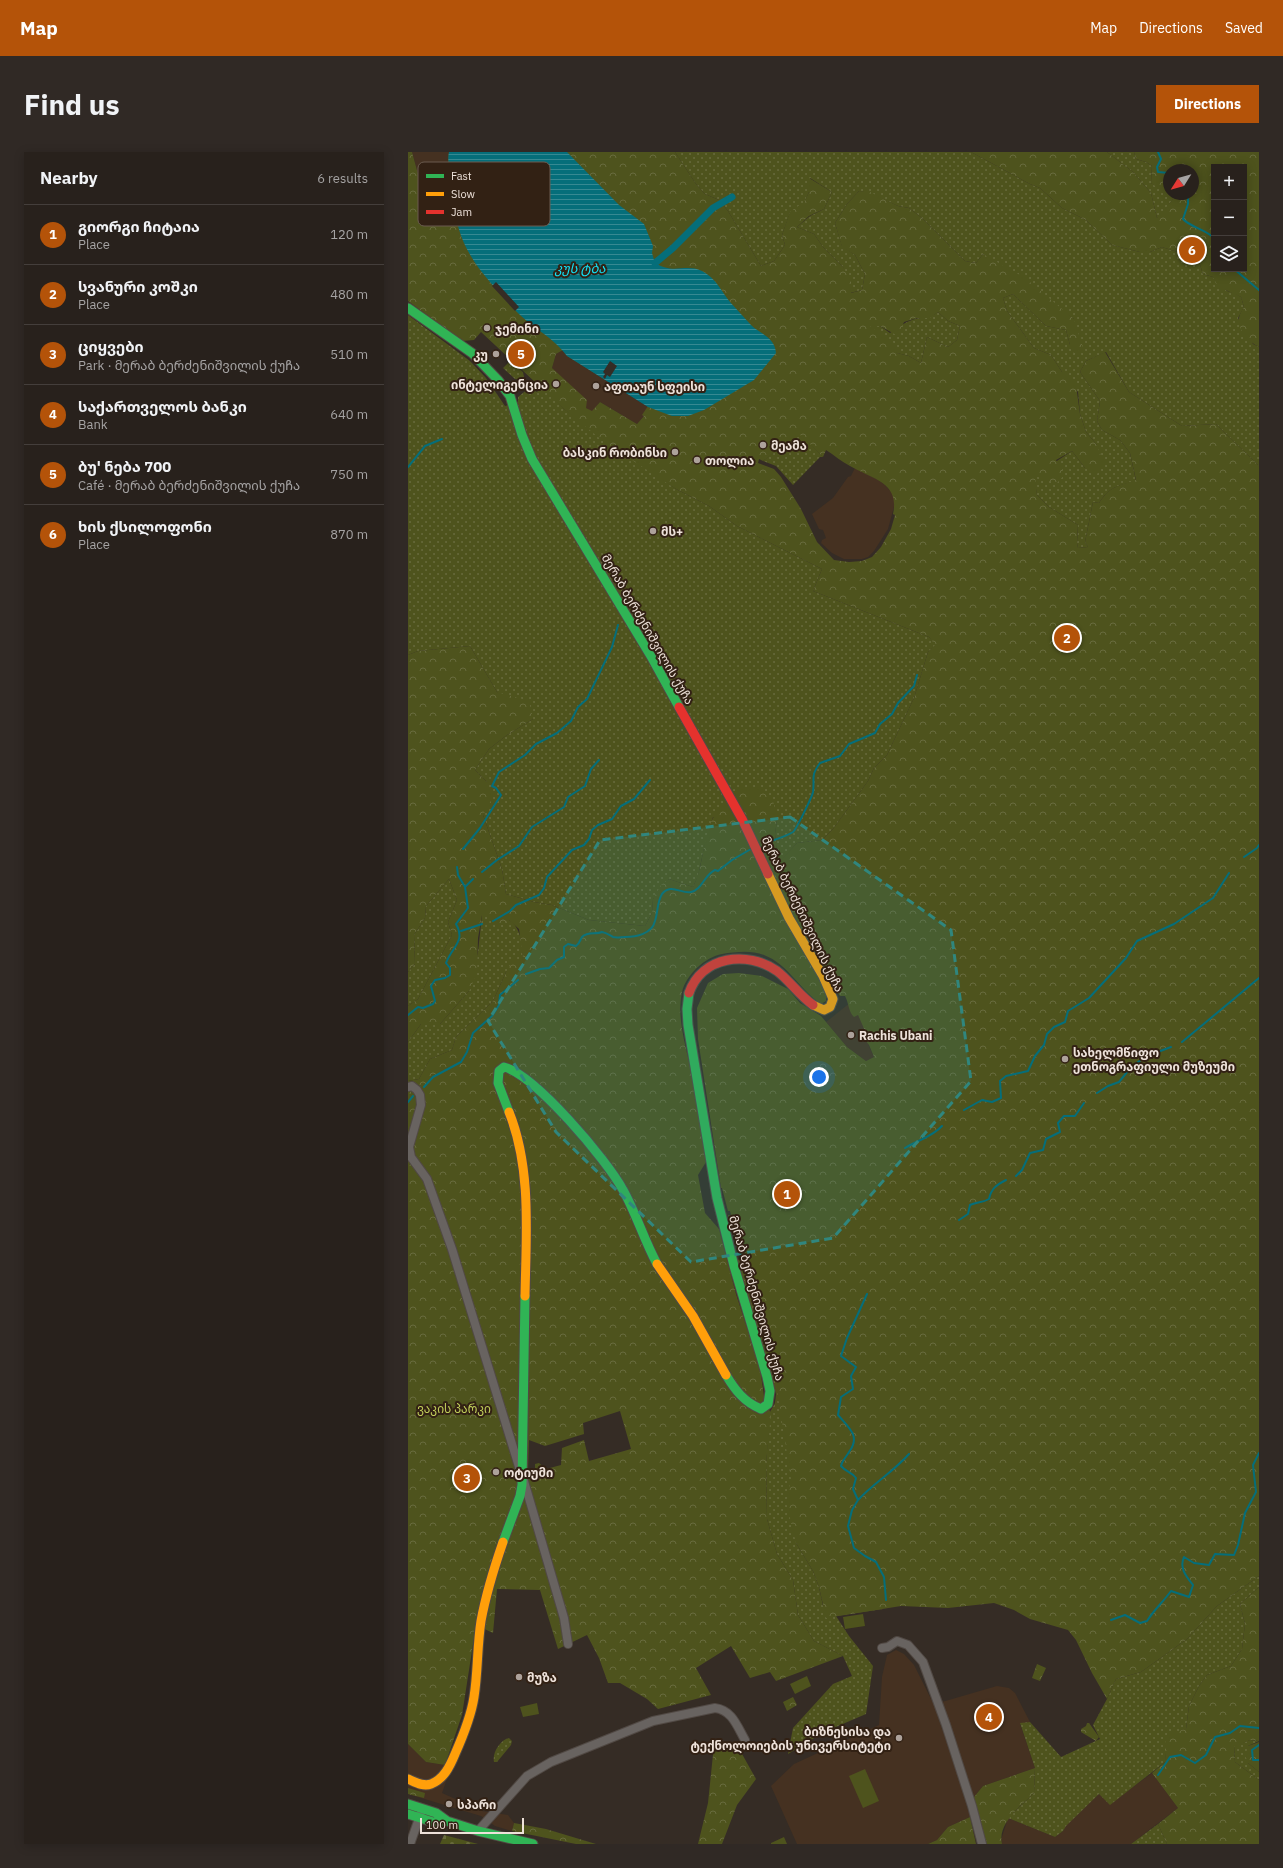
<!DOCTYPE html>
<meta charset="utf-8">
<style>
:root{--surface:#28211c;--page:#302925;--text:#f1f3f6;--muted:#a5a3a3;--line:#443e3b;--accent:#b45309}
body{margin:0;font-family:"IBM Plex Sans","Noto Sans Georgian",sans-serif;background:var(--page);color:var(--text)}
.controls{position:absolute;right:12px;top:12px;display:grid;overflow:hidden;border-radius:0px;box-shadow:0 2px 10px #0003}
.controls button{width:36px;height:36px;display:grid;place-items:center;padding:0;border:0;border-bottom:1px solid var(--line);background:var(--surface);color:var(--text);font:20px sans-serif}
.compass{position:absolute;left:755px;top:12px;width:36px;height:36px;border-radius:50%;background:var(--surface);box-shadow:0 2px 10px #0003;rotate:233deg}
.scale{position:absolute;left:12px;bottom:10px;width:104px;box-sizing:border-box;padding-left:4px;border:2px solid #eee2da;border-top:0;font-size:11px;line-height:14px;white-space:nowrap;color:#eee2da;-webkit-text-stroke:3px #322114;paint-order:stroke}
.you{position:absolute;left:411px;top:925px;width:14px;height:14px;margin:-10px;border:3px solid #fff;border-radius:50%;background:#1a73e8;box-shadow:0 0 0 6px #1a73e833}
.badge{display:grid;place-items:center;width:26px;height:26px;border-radius:50%;background:var(--accent);color:#fff;font-size:13px;font-weight:700}
.pin{position:absolute;translate:-50% -50%;border:2px solid #fff;box-shadow:0 1px 4px #0006}
.list{margin:0;padding:0;list-style:none}
h2{display:flex;justify-content:space-between;align-items:center;height:52px;margin:0;padding:0 16px;font-size:17px}
h2 small{font-size:13px;font-weight:400;color:var(--muted)}
.list li{display:grid;grid-template-columns:26px 1fr auto;gap:12px;align-items:center;box-sizing:border-box;height:60px;padding:0 16px;border-top:1px solid var(--line)}
.list b{display:block;font-size:15px;white-space:nowrap}
.list p{margin:0;font-size:13px;white-space:nowrap;color:var(--muted)}
.list em{font-size:13px;font-style:normal;color:var(--muted)}
.icon{flex:none;width:22px;height:22px;fill:none;stroke:currentColor;stroke-width:2;stroke-linecap:round;stroke-linejoin:round}
.map{position:relative;flex:none;width:851px;height:1692px;overflow:hidden;border-radius:0px}
header{display:flex;align-items:center;gap:24px;box-sizing:border-box;height:56px;padding:0 20px;background:var(--accent);color:#fff}
header strong{font-size:19px}
nav{display:flex;gap:22px;margin-inline-start:auto;font-size:14px}
.intro{display:flex;align-items:center;justify-content:space-between;box-sizing:border-box;height:96px;padding:0 24px}
h1{margin:0;font-size:28px}
.button{padding:10px 18px;border-radius:0px;background:var(--accent);color:#fff;font-size:14px;font-weight:700}
main{display:flex;gap:24px;padding:0 24px}
aside{flex:1;background:var(--surface);border-radius:0px;box-shadow:0 2px 10px #0003}
.map>svg:first-child{display:block}
</style>
<header>
<strong>Map</strong>
<nav><a>Map</a><a>Directions</a><a>Saved</a></nav>
</header>
<div class="intro"><h1>Find us</h1><a class="button">Directions</a></div>
<main>
<aside>
<h2>Nearby<small>6 results</small></h2>
<ul class="list">
<li><span class="badge">1</span><div><b>გიორგი ჩიტაია</b><p>Place</p></div><em>120 m</em></li>
<li><span class="badge">2</span><div><b>სვანური კოშკი</b><p>Place</p></div><em>480 m</em></li>
<li><span class="badge">3</span><div><b>ციყვები</b><p>Park · მერაბ ბერძენიშვილის ქუჩა</p></div><em>510 m</em></li>
<li><span class="badge">4</span><div><b>საქართველოს ბანკი</b><p>Bank</p></div><em>640 m</em></li>
<li><span class="badge">5</span><div><b>ბუ' ნება 700</b><p>Café · მერაბ ბერძენიშვილის ქუჩა</p></div><em>750 m</em></li>
<li><span class="badge">6</span><div><b>ხის ქსილოფონი</b><p>Place</p></div><em>870 m</em></li>
</ul>
</aside>
<div class="map">
<svg width="851" height="1692" viewBox="0 0 851 1692">
<defs>
<pattern id="grass-dots" width="8" height="8" patternUnits="userSpaceOnUse"><rect width="8" height="8" fill="#4e531d"/><path d="M2 2h.1M6 6h.1" fill="none" stroke="#686b3d" stroke-width="1.8" stroke-linecap="round"/></pattern>
<pattern id="forest-crowns" width="20" height="18" patternUnits="userSpaceOnUse"><rect width="20" height="18" fill="#4e531d"/><path d="M2 6a3 3 0 1 1 6 0M12 15a3 3 0 1 1 6 0" fill="none" stroke="#686b3d"/></pattern>
<pattern id="cemetery-stones" width="16" height="16" patternUnits="userSpaceOnUse"><rect width="16" height="16" fill="#4e531d"/><path d="M2 7V4a2 2 0 0 1 4 0v3zM10 15v-3a2 2 0 0 1 4 0v3z" fill="#686b3d"/></pattern>
<pattern id="water-rules" width="6" height="5" patternUnits="userSpaceOnUse"><rect width="6" height="5" fill="#056e7a"/><path d="M0 2.5h6" fill="none" stroke="#368992"/></pattern>
</defs>
<rect width="100%" height="100%" fill="#352c25"/>
<path fill="#453121" d="M4,0H41L40,7L46,42L45,50L19,55Z
M155,198L159,204L240,255L235,263L236,264L229,272L192,250L184,260L178,256L144,216L148,202Z
M447,316L469,327L477,333L485,342L487,351L480,377L466,399L460,405L454,407H436L424,401L413,391L414,388L418,386L415,378L411,377L404,362L425,346L440,325L443,324Z
M443,850L457,876L461,894L466,905L458,909L439,895L418,870Z
M488,1498L496,1502L506,1513L526,1553L556,1642L562,1665L540,1675L529,1688L520,1692H389L363,1634L386,1612L471,1573L474,1525L479,1503Z
M589,1534L601,1536L607,1541L622,1570L612,1572L627,1616L575,1634L566,1645L534,1550Z
M0,1592L18,1610L37,1613L40,1624L34,1641L74,1659L100,1663L106,1671L104,1679L87,1674L73,1664L0,1642Z
M744,1621L770,1656L723,1692H594L593,1688L600,1666L647,1685L655,1679L657,1674L691,1642L702,1652Z"/>
<path fill="url(#grass-dots)" d="M267,0H563L622,32L632,36L654,56L678,68L704,93L732,100H742L754,95C760,97 786,105 789,107C792,110 793,117 795,122L805,125L819,139L826,141L833,145L836,155L830,166L845,192L851,195V314L808,272L774,274L721,240L698,200L678,209L672,220L692,249L689,269L694,278L712,288L722,301L728,329C711,333 701,335 691,351L685,350L677,390L680,395L670,396L669,391L670,373L641,355L629,343L626,324L664,299L677,316L689,293L678,280L672,262L670,240L654,220L643,203L626,196L599,159L595,146L605,142L638,174L658,178L662,193L666,167L575,102L568,111L557,109L514,66L501,56L490,54L462,41L451,39L439,52L427,71L434,94L447,103L457,122L454,138L442,141L435,115L415,95L406,82L389,75L402,64L416,57L424,40L402,26L401,40L396,51L382,61L374,83L377,93L366,109L353,114L320,59L311,48L297,42L288,32Z
M699,0H726L728,7L738,10L744,14L743,31C751,36 762,40 766,46L752,64L749,66L743,41L725,20Z
M530,160L540,169L552,174L549,188L540,195L519,185L513,211L501,204L489,201L461,174H472L482,181C490,175 497,170 507,167C518,164 519,168 530,160Z
M0,163L62,209L78,226L97,254L110,250V245L121,236L129,240L134,234L156,257L268,337L301,354L329,374L414,417L405,439L521,485L528,493L520,500L506,546L479,603L466,616L460,629L425,677L414,688L389,691L370,712L367,682L369,668L305,665L296,696L290,724L285,735L261,727L245,747L244,761L237,774L181,768L144,753L126,750L98,742L94,717L75,663L79,630L67,618L81,597L99,583L125,567L89,540L62,494L10,499L0,503Z
M102,209L115,220L116,225L113,228L107,227L95,216Z
M393,282L415,305H412L385,333L368,314L355,309L366,300V296L373,291L377,292Z
M41,727L49,748L40,770L44,783L10,847L0,854V820L7,812L6,783L17,766L18,754Z
M74,763C108,761 114,778 115,807L98,820L85,849L48,885L44,898L22,907L11,927L0,929V890L13,872H32L61,839L70,800Z
M370,1190L389,1239L388,1391L405,1419L411,1435L415,1454L475,1457L428,1464L441,1484L465,1514L458,1562L416,1580L380,1602L385,1576L425,1532L444,1524L435,1504L406,1489L390,1463L385,1428L369,1402L359,1367L358,1311L362,1260L367,1251L368,1242L362,1219Z
M851,1424V1435L832,1452L837,1472L834,1497L823,1514L799,1523L791,1534L781,1554L778,1577L757,1602V1610L702,1653L691,1642L658,1674L655,1679L647,1685L600,1666L626,1641L627,1616L612,1571L622,1570L653,1605L692,1587L685,1573L699,1547L708,1527L733,1520L754,1505L779,1487L809,1454Z
M101,1586L104,1589L103,1593L89,1610H86C84,1601 92,1588 101,1586Z
M842,1588L851,1589L840,1594V1611L851,1620V1628L827,1610L826,1594Z
M750,1672L759,1692H723Z"/>
<path fill="url(#forest-crowns)" fill-rule="evenodd" d="M0,0H4L19,55L45,50C47,33 37,16 41,0H267L288,32L297,42L311,48L320,59L353,114L366,109L377,93L374,83L382,60L396,50L401,40V26L424,40L416,57L401,64L389,75L406,82L415,95L435,115L443,129V141L454,138L457,122L447,103L434,95L427,71L439,52L451,39L462,40L490,54L501,56L514,66L557,109L568,111L575,102L617,126L666,167L675,196L666,202L662,193L658,178L638,174L605,142L595,146L599,159L626,196L643,203L654,220L660,221L668,233L672,262L678,280L689,293L696,312L689,322L677,316L664,299L648,308L657,322L649,331L627,324L629,343L641,355L670,373L669,391L670,396L680,395L677,390L685,350L691,351C702,334 710,334 728,328L722,301L712,288L694,278L689,269L692,249L672,220L678,209L697,200L721,240L774,274L808,272L851,314V1424L809,1454L779,1487L754,1505L733,1520L708,1527L699,1547L684,1521L668,1488L660,1478L622,1467L606,1458L586,1451L540,1456L493,1454L418,1466L411,1435L405,1419L388,1391L378,1350L383,1327L366,1219H362L329,1108L334,1107L320,1063H323L322,1059H320L314,1036H313L290,887L289,856L300,831L315,822L331,821L354,824L380,837L392,851L413,864L439,895L458,909L466,905L461,893L454,884L458,881L450,863L446,865C440,859 441,851 437,844H432L387,766L418,842V849L413,852C392,838 380,812 356,803C343,798 327,800 314,802C297,805 278,823 274,840C268,867 279,897 284,924C289,952 293,981 298,1010L290,1023L297,1061L311,1077L328,1142L352,1216L356,1244L363,1262L358,1311L359,1367L369,1402L385,1428L390,1463L406,1489L435,1504L368,1529L362,1520L342,1526L323,1494L288,1516L303,1543L250,1557L239,1547L212,1531H200L191,1506L179,1483L150,1497L132,1438L89,1437L85,1481L68,1473L54,1563L37,1613L18,1610L0,1592V929L11,927L22,907L44,898L48,885L85,849L98,820L105,809L115,807L111,777L101,768L89,775L82,763H74L70,786L69,822L61,839L32,872H13L0,890V854L10,847L44,783L40,770L49,748L41,727L18,754L17,766L6,783L7,812L0,820V503L10,499L62,494L89,540L121,549L125,567L99,583L81,597L67,618L79,630L85,645L75,663L94,717L98,742L126,750L144,753L181,768L237,774L244,761L245,747L253,733L261,727L285,735C296,714 294,687 305,666C310,656 326,644 333,636H350L365,648L369,668L367,682L370,711L389,691L414,688L425,677L460,629L466,616L479,603L506,546L520,500L527,493L521,485L405,439L414,417L329,374L301,354L268,337L195,289L156,257L73,180L66,188L54,189L0,149ZM530,160L540,169L552,174L549,188L540,195L519,185L513,211L501,204L489,201L485,190L462,174H472L490,184L496,170L509,166H522ZM155,198L159,204L240,254L234,263L236,264L229,272L192,250L184,259L178,256L179,248L144,216L148,202ZM393,283L415,305L418,298C426,303 434,310 442,314C464,327 492,330 485,362L487,363L483,377L473,395L464,405L454,409L441,410L426,408L409,390L393,357L373,325L366,317L350,311L351,307L355,309L367,300L366,296L373,291L377,292ZM212,1259L223,1297L181,1309L176,1288L154,1296L153,1313L138,1317L131,1311L127,1312V1319L120,1320L121,1288L137,1294L176,1282L175,1271Z
M563,0H699L725,20L743,41L749,66L766,46L764,42H785V18H761V41L753,38L743,31L744,14L738,10L728,7L726,0H851V195C841,190 830,179 831,167C831,163 834,158 836,155L833,145L809,134L805,125L795,122C793,117 792,110 789,107C786,105 760,97 754,95L742,100H732L704,93L678,68L654,56L632,36L622,32ZM806,15H836V117H806Z
M851,1435V1589L842,1588L826,1595L827,1610L851,1628V1692H759L750,1672L770,1656L744,1621L757,1610C758,1587 752,1583 778,1577L781,1554L791,1534L799,1523L823,1514L834,1497L837,1472L832,1452Z
M629,1512L638,1516L632,1529L624,1526Z
M385,1545L389,1553L379,1559L375,1550Z
M679,1571H681L691,1585L688,1589L673,1580V1577L678,1574Z
M851,1590V1620L840,1611L837,1603L840,1594Z
M306,1593H329L348,1627L329,1653L314,1692H290L300,1651Z
M627,1616L626,1641C613,1654 589,1671 594,1692H577L566,1645L575,1634Z
M0,1636L17,1641L16,1646L0,1642Z
M562,1665L568,1692H520L529,1688L540,1675Z
M106,1671L138,1677L188,1692H168L104,1679Z"/>
<path fill="url(#cemetery-stones)" d="M36,1683L70,1692H32Z"/>
<path fill="#4e531d" d="M314,309L315,315L303,316V310Z
M455,1462L457,1474L437,1477L435,1465Z
M399,1524L403,1534L387,1542L382,1532Z
M129,1551L131,1562L115,1565L112,1555Z
M457,1617L471,1649L455,1656L441,1624Z
M376,1685L379,1692H363V1691Z"/>
<path fill="url(#water-rules)" d="M41,0H159L211,53L236,72L245,94L244,101L247,111C266,123 277,111 294,119C308,126 313,139 322,150C329,158 336,165 343,173C352,182 367,185 368,201L346,228L296,258L280,264H264L240,255L159,204C147,188 135,182 120,170C109,161 99,150 90,139C62,108 47,85 46,42C46,28 38,14 41,0Z"/>
<path fill="#352c25" d="M88,130L111,155L107,159L84,134Z
M202,209L209,214L202,225L199,223L197,227L195,225L197,222L195,220Z"/>
<g fill="none" stroke-linecap="round" stroke-linejoin="round">
<path stroke="#056e7a" stroke-width="2" d="M750,0L753,7L749,15L750,20L761,21
M780,42V52L775,67C782,75 797,77 806,86
M826,117L851,138
M0,315L17,294L34,287
M359,691C367,687 377,685 385,680C388,678 404,645 405,640C407,625 402,625 412,611L432,604L441,592L467,581L472,572L484,562L490,551L506,534L509,523
M55,697L72,676L93,643L88,636L84,634L91,620L117,603L128,592L149,581L163,569L170,555L179,547L204,495L210,473
M836,705L849,696L851,693
M74,720L89,708L111,694L124,675L156,655L160,645L177,634L183,617L191,608
M57,735L65,727
M85,769L102,759L108,753L131,743L136,736L139,725L164,698L176,693L181,687L184,678L190,673L204,667L213,654L226,647L242,628
M53,779L74,772
M118,822L132,817L141,816L149,808L156,805V795L160,792L168,794C172,791 172,788 174,785C180,779 188,783 194,780C199,781 201,783 205,785C209,786 213,785 217,785C228,785 244,782 247,769C250,760 249,750 254,742C263,731 273,742 283,740C294,738 296,723 307,718L310,719L324,708L343,697
M0,863L10,855L15,856L25,852L27,849L23,834L27,828L37,826L42,823V816L38,811C44,795 58,789 48,772L60,756L57,735L50,723L49,715
M774,890L851,826
M16,935L25,925L53,910L59,900L65,881L84,864L91,853L92,843L110,828
M689,941L700,934L711,930L724,914L739,904L763,895
M0,950L5,944
M556,958L574,948L584,950L593,946L592,929L598,924L620,919L627,904L636,893L639,882L646,875L657,870L660,859L681,846L718,806L729,789L766,772L805,746L821,721
M497,996C510,988 524,985 534,974
M608,1024L614,1018L622,1001L635,998L638,987L652,980L650,971L656,964H667L676,951
M551,1068L560,1062L562,1053C568,1050 574,1051 581,1047C583,1037 588,1033 598,1028
M459,1142L439,1186L433,1204L448,1215L443,1224L445,1237L433,1245L430,1263C441,1276 453,1284 441,1300C438,1305 434,1309 433,1314C438,1320 444,1320 448,1326L445,1337L450,1348L444,1358L440,1374L446,1396L457,1404L468,1410L476,1425L478,1448
M450,1348C466,1331 485,1320 501,1302
M703,1468L717,1463L732,1471L739,1469C746,1458 755,1450 763,1439L781,1445L785,1433C778,1424 771,1416 776,1405L786,1411L801,1413L807,1402L826,1403L830,1393L837,1361L848,1340L845,1313L851,1301
M851,1593L844,1598L845,1608H851
M750,1623L762,1605L773,1603L787,1611L798,1603L807,1585L822,1581L832,1574L851,1576"/>
<path stroke="#056e7a" stroke-width="7" d="M247,111L265,96L305,56L324,45"/>
<defs>
<path id="street" d="M0,935L4,934L9,938L12,943L13,953L1,995L3,1005L19,1027L44,1097L112,1318
M116,1329L156,1466L160,1492
M474,1496L480,1495L489,1489L500,1493L515,1510L538,1573L564,1654L574,1692
M70,1679L119,1624L143,1610L245,1569L307,1556C324,1558 329,1574 337,1588
M2,1692L13,1661"/>
<path id="fast" d="M0,156L64,201L90,228L102,244L114,283L124,307L244,506L271,555
M281,841L279,857L280,873L309,1046L326,1114L359,1225L362,1239L360,1252L353,1257C336,1250 327,1238 318,1223
M101,960L90,931L91,919L96,915C127,923 199,1008 215,1038C228,1061 236,1088 249,1112
M95,1390L112,1344L114,1333L117,1144
M0,1652L28,1661L39,1669
M0,1662L25,1670L39,1669L70,1679L125,1692"/>
<path id="slow" d="M360,722L381,766L415,824L425,847L422,855L416,858L405,853
M101,960C124,1017 118,1084 117,1144
M249,1112L285,1164L318,1223
M0,1627C7,1630 15,1635 23,1632C36,1627 42,1614 47,1602C55,1584 63,1565 66,1545C70,1520 69,1494 73,1469C78,1442 86,1416 95,1390"/>
<path id="jam" d="M271,555L334,667L360,722
M281,841C294,804 339,798 369,819C382,829 391,843 405,853"/>
</defs>
<use href="#street" stroke="#514944" stroke-width="10"/>
<use href="#fast" stroke="#514944" stroke-width="11"/>
<use href="#slow" stroke="#514944" stroke-width="11"/>
<use href="#jam" stroke="#514944" stroke-width="11"/>
<use href="#street" stroke="#686360" stroke-width="8"/>
<use href="#fast" stroke="#30b455" stroke-width="9"/>
<use href="#slow" stroke="#ff9f0a" stroke-width="9"/>
<use href="#jam" stroke="#e5322d" stroke-width="9"/>
</g>
<path fill="#30867e" fill-opacity="0.2" stroke="#30867e" stroke-width="3" stroke-dasharray="8 5" stroke-linejoin="round" d="M382,665L543,778L563,929L425,1086L283,1110L148,980L80,869L192,688Z"/>
<g fill="#ada29b" stroke="#322114" stroke-width="1.5">
<circle cx="79" cy="176" r="4"/>
<circle cx="88" cy="202" r="4"/>
<circle cx="148" cy="232" r="4"/>
<circle cx="188" cy="234" r="4"/>
<circle cx="355" cy="293" r="4"/>
<circle cx="267" cy="300" r="4"/>
<circle cx="289" cy="308" r="4"/>
<circle cx="245" cy="379" r="4"/>
<circle cx="443" cy="883" r="4"/>
<circle cx="657" cy="907" r="4"/>
<circle cx="88" cy="1320" r="4"/>
<circle cx="111" cy="1525" r="4"/>
<circle cx="491" cy="1586" r="4"/>
<circle cx="41" cy="1652" r="4"/>
</g>
<g text-anchor="middle" dominant-baseline="central" stroke-width="4" stroke-linejoin="round" paint-order="stroke">
<g font-size="12" font-weight="bold" fill="#eee2da" stroke="#322114" text-anchor="start">
<text x="87" y="176">ჯემინი</text>
<text x="80" y="202" text-anchor="end">კუ</text>
<text x="140" y="232" text-anchor="end">ინტელიგენცია</text>
<text x="196" y="234">აფთაუნ სფეისი</text>
<text x="363" y="293">მეამა</text>
<text x="259" y="300" text-anchor="end">ბასკინ რობინსი</text>
<text x="297" y="308">თოლია</text>
<text x="253" y="379">მს+</text>
<text x="451" y="883">Rachis Ubani</text>
<text x="665" y="900">სახელმწიფო<tspan x="665" dy="14">ეთნოგრაფიული მუზეუმი</tspan></text>
<text x="96" y="1320">ოტიუმი</text>
<text x="119" y="1525">მუზა</text>
<text x="483" y="1579" text-anchor="end">ბიზნესისა და<tspan x="483" dy="14">ტექნოლოიების უნივერსიტეტი</tspan></text>
<text x="49" y="1652">სპარი</text>
</g>
<g font-size="12" fill="#eee2da" stroke="#322114">
<text transform="translate(240 477) rotate(60)">მერაბ ბერძენიშვილის ქუჩა</text>
<text transform="translate(395 762) rotate(64)">მერაბ ბერძენიშვილის ქუჩა</text>
<text transform="translate(349 1146) rotate(74)">მერაბ ბერძენიშვილის ქუჩა</text>
</g>
<g font-size="12" fill="#c0ce5a" stroke="#322114">
<text x="46" y="1256">ვაკის პარკი</text>
</g>
<g font-size="13" font-style="italic" fill="#12e1f7" stroke="#322114">
<text x="172" y="116">კუს ტბა</text>
</g>
</g>
<rect x="10" y="10" width="132" height="64" rx="6" fill="#322114" stroke="#6a5b4f" stroke-width="1"/>
<rect x="18" y="22" width="18" height="4" fill="#30b455"/>
<rect x="18" y="40" width="18" height="4" fill="#ff9f0a"/>
<rect x="18" y="58" width="18" height="4" fill="#e5322d"/>
<g font-size="11" fill="#eee2da">
<text x="43" y="28">Fast</text>
<text x="43" y="46">Slow</text>
<text x="43" y="64">Jam</text>
</g>
</svg>
<div class="controls">
<button>+</button>
<button>−</button>
<button><svg class="icon" aria-label="layers" viewBox="0 0 24 24"><path d="M12 4l9 5-9 5-9-5zM3 14l9 5 9-5"/></svg></button>
</div>
<svg class="compass" viewBox="-18 -18 36 36"><path d="M0-13l5 13h-10z" fill="#e53935"/><path d="M0 13l5-13h-10z" fill="#a5a3a3"/></svg>
<div class="scale">100 m</div>
<div class="you"></div>
<div class="pin badge" style="left:379px;top:1042px">1</div>
<div class="pin badge" style="left:659px;top:486px">2</div>
<div class="pin badge" style="left:59px;top:1326px">3</div>
<div class="pin badge" style="left:581px;top:1565px">4</div>
<div class="pin badge" style="left:113px;top:202px">5</div>
<div class="pin badge" style="left:784px;top:98px">6</div>
</div>
</main>
